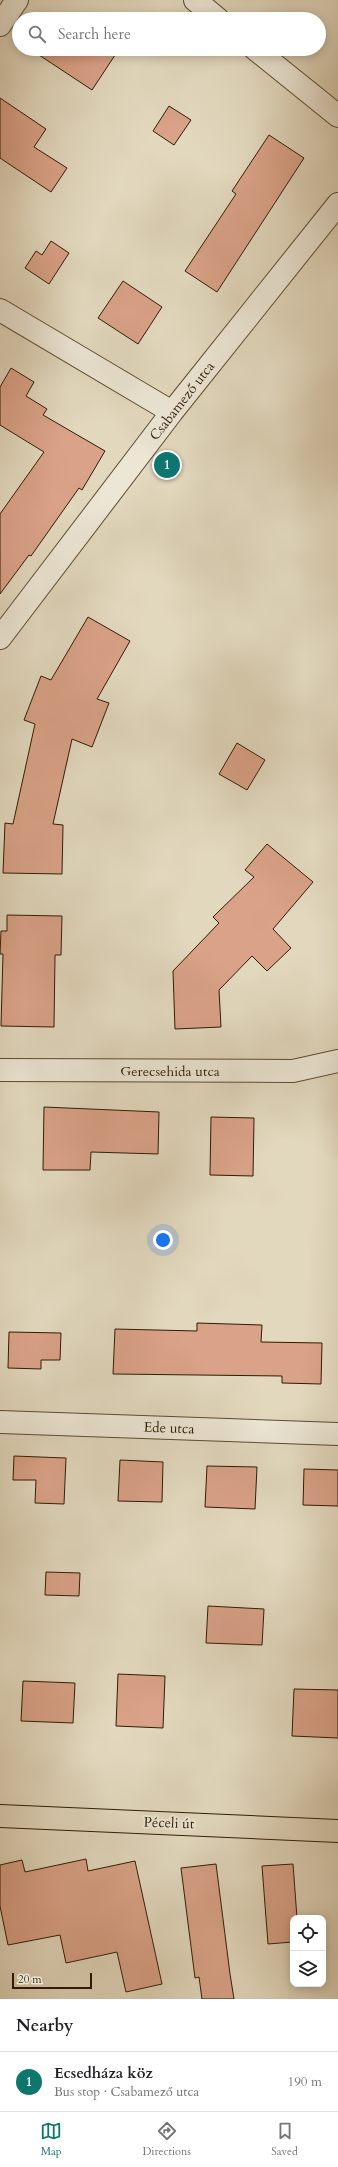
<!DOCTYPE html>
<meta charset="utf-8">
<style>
:root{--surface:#fff;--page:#f6f6f6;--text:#202124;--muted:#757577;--line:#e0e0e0;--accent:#0f766e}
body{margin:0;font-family:Cardo,serif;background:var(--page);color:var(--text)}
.controls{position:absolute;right:12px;bottom:12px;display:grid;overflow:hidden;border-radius:8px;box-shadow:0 2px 10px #0003}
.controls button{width:36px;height:36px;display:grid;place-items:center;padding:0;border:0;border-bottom:1px solid var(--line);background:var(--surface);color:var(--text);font:20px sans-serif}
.scale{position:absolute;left:12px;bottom:10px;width:80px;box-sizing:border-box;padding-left:4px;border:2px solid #2f1c02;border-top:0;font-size:11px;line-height:14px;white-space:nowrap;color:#2f1c02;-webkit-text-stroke:3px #ece6d5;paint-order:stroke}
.you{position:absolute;left:163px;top:1240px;width:14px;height:14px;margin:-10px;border:3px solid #fff;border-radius:50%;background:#1a73e8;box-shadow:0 0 0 6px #1a73e833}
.badge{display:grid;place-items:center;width:26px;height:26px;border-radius:50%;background:var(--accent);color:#fff;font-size:13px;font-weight:700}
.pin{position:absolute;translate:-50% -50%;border:2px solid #fff;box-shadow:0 1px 4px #0006}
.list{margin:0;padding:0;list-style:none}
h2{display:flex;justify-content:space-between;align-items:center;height:52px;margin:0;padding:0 16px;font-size:17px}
h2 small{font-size:13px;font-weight:400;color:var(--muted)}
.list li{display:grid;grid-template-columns:26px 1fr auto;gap:12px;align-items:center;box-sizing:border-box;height:60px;padding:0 16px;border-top:1px solid var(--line)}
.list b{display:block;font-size:15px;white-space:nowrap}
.list p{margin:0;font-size:13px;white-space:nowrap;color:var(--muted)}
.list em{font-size:13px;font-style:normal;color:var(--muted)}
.icon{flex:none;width:22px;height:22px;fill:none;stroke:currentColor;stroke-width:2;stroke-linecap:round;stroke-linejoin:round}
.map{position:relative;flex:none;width:338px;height:1999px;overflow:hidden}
.search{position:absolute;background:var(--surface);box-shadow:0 2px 10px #0003;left:12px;right:12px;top:12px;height:44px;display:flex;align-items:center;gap:10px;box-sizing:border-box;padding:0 14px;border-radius:22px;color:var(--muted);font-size:15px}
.sheet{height:112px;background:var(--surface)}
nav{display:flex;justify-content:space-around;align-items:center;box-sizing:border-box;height:56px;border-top:1px solid var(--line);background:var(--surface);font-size:11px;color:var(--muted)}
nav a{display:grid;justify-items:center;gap:2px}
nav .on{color:var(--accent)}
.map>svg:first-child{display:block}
</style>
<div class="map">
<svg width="338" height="1999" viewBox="0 0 338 1999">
<rect width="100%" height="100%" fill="#e2d8be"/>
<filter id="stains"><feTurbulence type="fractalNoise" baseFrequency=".005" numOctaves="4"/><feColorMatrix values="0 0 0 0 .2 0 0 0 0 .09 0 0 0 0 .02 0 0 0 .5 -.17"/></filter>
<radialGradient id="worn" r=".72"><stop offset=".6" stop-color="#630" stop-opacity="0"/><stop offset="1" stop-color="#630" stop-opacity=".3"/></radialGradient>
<path fill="#daa288" stroke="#2f1c02" d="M30,49H119L92,90Z
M0,98L46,129L34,147L67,168L51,192L0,158Z
M169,106L191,120L174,145L153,131Z
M269,135L304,158L217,292L185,271L236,194L232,191Z
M51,241L69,253L49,284L25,268L36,251L42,255Z
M123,281L162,307L138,344L98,318Z
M11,368L34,382L26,396L47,409L43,415L105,451L82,490L79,488L31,556L29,555L0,594V514L44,452L0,425V387Z
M88,617L130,641L97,699L109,703L92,747L72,739L53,824L63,825L62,874L3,873L5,823L13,824L35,724L24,720L41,676L51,680Z
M237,743L265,760L247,790L219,774Z
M267,844L313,882L273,929L291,948L267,971L252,956L219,990L221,1027L175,1029L173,971L219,923L213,917L254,877L245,870Z
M7,915L62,916L61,955H55L54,1027L1,1026L3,954H0L1,931H7Z
M44,1107L159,1112L158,1154L91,1152L90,1170H43Z
M211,1117L254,1118L253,1176L210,1175Z
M197,1323L262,1325L261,1342L322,1343L321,1384L282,1383V1376L113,1374L115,1329L197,1331Z
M9,1332L61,1333L60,1360H41V1369L8,1368Z
M14,1456L66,1458L64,1504L35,1503L36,1480H13Z
M120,1460L163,1462L162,1502L118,1501Z
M207,1466L257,1467L255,1509L205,1507Z
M304,1469L338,1470V1506L303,1505Z
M46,1572L80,1573L79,1596L45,1595Z
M208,1606L264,1609L262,1645L206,1643Z
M118,1674L165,1676L163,1728L116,1726Z
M23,1681L75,1683L73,1723L21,1721Z
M294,1689L338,1690V1738L292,1736Z
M86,1859L88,1871L135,1861L162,1984L126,1992L117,1952L66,1963L60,1935L8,1945L0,1906V1865L22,1860L25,1872Z
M216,1864L230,1974L234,1999H202L199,1977L195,1978L181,1868Z
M293,1864L297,1918H293V1942L268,1944L262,1866Z"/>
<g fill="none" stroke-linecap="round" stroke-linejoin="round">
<defs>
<path id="minor" d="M195,0L218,19
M0,25L17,0
M255,49L338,116
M0,310L172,412
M0,638L172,412L338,204
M0,1070L293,1071L338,1061
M0,1422L338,1434"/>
<path id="major" d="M0,1816L338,1831"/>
</defs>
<use href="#minor" stroke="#5c4b31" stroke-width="24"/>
<use href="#major" stroke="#2f1c02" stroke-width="24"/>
<use href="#minor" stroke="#ece6d5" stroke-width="22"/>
<use href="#major" stroke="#e2d8be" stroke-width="22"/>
</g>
<g text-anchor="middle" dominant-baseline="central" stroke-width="4" stroke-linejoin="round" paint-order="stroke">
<g font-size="14" fill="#2f1c02" stroke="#ece6d5">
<text transform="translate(182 401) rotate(-52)">Csabamező utca</text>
<text x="170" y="1071">Gerecsehida utca</text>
<text transform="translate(169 1428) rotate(2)">Ede utca</text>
<text transform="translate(169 1823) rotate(2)">Péceli út</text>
</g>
</g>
<rect width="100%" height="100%" filter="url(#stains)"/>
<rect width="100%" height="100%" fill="url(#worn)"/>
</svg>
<div class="controls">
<button><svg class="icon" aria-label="locate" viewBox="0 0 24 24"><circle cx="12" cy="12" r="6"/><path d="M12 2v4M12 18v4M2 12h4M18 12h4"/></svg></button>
<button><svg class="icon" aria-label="layers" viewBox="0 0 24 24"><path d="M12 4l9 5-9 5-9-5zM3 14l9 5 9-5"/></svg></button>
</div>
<div class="scale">20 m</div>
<div class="you"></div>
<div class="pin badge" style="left:167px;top:465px">1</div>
<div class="search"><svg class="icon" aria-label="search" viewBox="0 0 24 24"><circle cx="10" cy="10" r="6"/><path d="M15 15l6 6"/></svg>Search here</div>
</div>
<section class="sheet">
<h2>Nearby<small></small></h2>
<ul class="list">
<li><span class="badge">1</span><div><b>Ecsedháza köz</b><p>Bus stop · Csabamező utca</p></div><em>190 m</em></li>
</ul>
</section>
<nav>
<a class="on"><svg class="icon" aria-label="map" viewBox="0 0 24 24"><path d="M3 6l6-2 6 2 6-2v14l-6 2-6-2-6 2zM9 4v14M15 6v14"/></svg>Map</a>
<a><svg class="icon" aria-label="directions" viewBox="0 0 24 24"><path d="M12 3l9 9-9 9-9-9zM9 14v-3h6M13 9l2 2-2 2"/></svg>Directions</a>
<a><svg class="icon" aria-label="saved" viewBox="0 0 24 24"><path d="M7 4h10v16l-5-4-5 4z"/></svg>Saved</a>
</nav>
